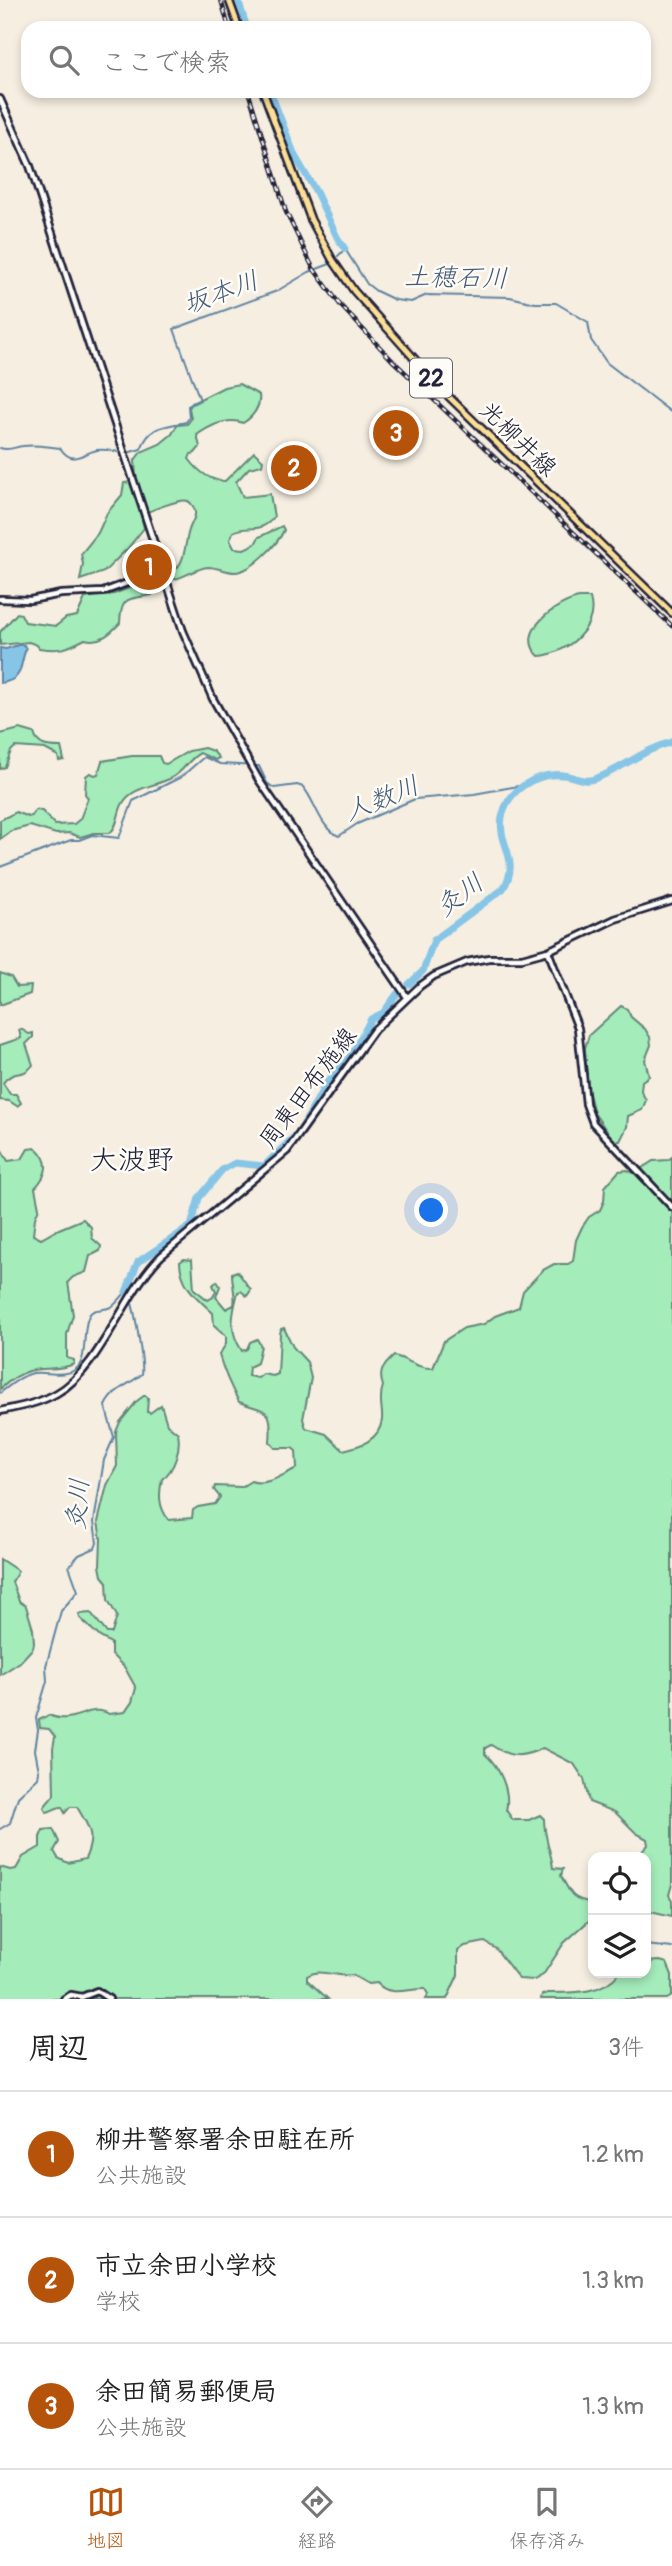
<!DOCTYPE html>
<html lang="ja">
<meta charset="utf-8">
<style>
:root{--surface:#fff;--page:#f6f6f6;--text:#222;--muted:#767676;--line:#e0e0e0;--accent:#b45309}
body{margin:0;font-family:Pangolin,"Klee One",sans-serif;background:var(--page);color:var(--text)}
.controls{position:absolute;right:21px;bottom:21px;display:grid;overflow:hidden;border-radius:14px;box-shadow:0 4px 10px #0003}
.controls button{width:63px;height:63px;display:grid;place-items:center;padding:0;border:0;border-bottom:2px solid var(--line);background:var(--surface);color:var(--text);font:35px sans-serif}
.you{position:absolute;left:432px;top:1211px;width:24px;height:24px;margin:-18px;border:5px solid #fff;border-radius:50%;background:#1a73e8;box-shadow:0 0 0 10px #1a73e833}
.badge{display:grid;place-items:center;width:46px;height:46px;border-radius:50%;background:var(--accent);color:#fff;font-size:23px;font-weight:700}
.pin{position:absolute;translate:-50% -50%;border:4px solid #fff;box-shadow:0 2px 7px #0006}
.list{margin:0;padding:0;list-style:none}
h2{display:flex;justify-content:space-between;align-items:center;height:91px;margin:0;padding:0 28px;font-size:30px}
h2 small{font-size:23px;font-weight:400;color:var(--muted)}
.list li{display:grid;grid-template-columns:46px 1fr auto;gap:21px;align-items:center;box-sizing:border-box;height:126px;padding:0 28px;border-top:2px solid var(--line)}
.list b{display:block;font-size:26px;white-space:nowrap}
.list p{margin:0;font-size:23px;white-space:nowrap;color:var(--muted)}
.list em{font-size:23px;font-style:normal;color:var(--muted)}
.icon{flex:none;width:38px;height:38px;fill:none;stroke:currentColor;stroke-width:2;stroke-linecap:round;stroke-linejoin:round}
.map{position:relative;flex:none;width:672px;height:1999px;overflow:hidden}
.search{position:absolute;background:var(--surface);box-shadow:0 4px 10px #0003;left:21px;right:21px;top:21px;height:77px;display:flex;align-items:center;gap:18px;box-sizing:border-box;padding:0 24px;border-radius:21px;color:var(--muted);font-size:26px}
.sheet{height:469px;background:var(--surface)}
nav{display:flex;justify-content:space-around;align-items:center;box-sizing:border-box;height:98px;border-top:2px solid var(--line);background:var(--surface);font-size:19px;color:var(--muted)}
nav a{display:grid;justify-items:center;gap:4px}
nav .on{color:var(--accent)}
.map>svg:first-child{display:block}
</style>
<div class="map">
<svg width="672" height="1999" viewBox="0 0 672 1999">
<rect width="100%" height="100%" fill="#f6eee1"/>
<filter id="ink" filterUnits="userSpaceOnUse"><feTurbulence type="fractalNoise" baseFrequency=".0143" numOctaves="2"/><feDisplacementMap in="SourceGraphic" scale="14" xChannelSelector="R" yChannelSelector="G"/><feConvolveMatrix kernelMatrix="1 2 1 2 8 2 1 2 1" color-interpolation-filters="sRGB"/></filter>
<g filter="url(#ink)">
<path fill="#a4ecba" stroke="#63877a" stroke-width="2" d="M239,384L259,395C261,406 253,417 243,423C227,417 211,425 197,435L200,447L195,453L191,454L189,459C198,471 210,481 225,481L254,452L263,460L262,465L249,468L236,482L243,497L270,494L274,517C260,535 247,524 233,532L230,540L234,548L244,549L255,544L259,537L282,526L284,530C278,544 252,571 235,572C226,572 217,567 208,567C196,568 184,578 171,580L170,574C186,565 184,546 189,530C190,526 194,520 195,515C196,510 192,503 188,501C181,498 149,511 141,515L144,528L128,548L104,572L80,580L83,564L81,554L98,533L107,513L122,495L124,483L136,481L135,460L141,452L160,444L172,434L177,425L187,424L191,419L189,408L192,403L224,387Z
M137,585L150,587L153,591L152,595C130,600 121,594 120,623C110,634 100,643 85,639C66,649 61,651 39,648L37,645L29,642L0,645V632L17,613L21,614L25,622L56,626L66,618L77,616L85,598L114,594Z
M579,598H590C599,628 566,654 539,656C513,632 558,602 579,598Z
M20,729L34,733C37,747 49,747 61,747L64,760L59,761L58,756L45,749L15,747L11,751L5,767L0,769V734Z
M204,748L213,751L219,758L215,760L200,753C188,759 184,772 171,778C156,786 132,787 123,803C117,813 119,825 110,833H94L80,837L69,833L56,834L30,826L11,831L0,839V820L16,812L28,817L32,816L35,810L42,811L55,825L74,824L80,819L88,798L85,794L86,776L90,773L95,775L98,774L102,761L132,756H159L162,763L166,764L189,751Z
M0,973L11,977L17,987L31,986L30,994L0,1005Z
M621,1006L627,1009L631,1017L645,1029L650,1037L651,1045L645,1060L649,1076L642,1081L641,1091L646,1100L642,1110L628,1116L627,1127L620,1141H614L594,1113L587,1086L585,1048L589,1035Z
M21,1029L29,1034L33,1033V1037L26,1044L33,1065C22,1079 14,1068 3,1083L10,1094H16L21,1103L17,1106L9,1101L0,1100V1045L21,1038L19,1030Z
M0,1147L8,1161L22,1159L28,1149L36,1148C51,1162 48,1174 35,1188L39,1208L35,1218L33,1235L41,1239L59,1229L83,1219L91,1227L92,1238L101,1246L100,1251L90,1256L86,1272L73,1277L68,1282L73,1315L67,1334V1358L74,1360V1364C59,1371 44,1367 29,1371C18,1374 9,1381 0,1389Z
M672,1157V1884L669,1895L672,1900V1916L646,1910V1857H637L648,1845L647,1839L636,1833L615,1812L589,1802L584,1779L574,1764L543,1748C522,1758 510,1758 491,1745L485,1748V1754C499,1766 511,1791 506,1810L513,1820H529L540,1815L544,1819C544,1837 551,1851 553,1868L563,1869L561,1876C570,1892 571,1900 591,1902L593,1917L564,1943L543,1975L534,1980L519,1979L496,1949L485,1942L465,1946L458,1951V1975L447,1999H426L428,1994L425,1989C408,1988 390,1998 377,1983L368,1984L352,1975C337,1978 320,1967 307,1976V1980L328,1999H0V1867L10,1870L16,1869L23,1857L40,1847V1837L43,1830L53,1829L59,1842L54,1851L58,1858L68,1863L85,1859C96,1834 89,1828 77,1807H70L65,1813L62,1807C55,1807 51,1812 46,1812L44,1807L54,1795L53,1748L55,1737L49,1729L40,1728L39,1720L49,1715C71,1727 91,1702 109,1714L125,1712L132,1702L136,1688L125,1668L111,1654V1643L100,1637L80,1618L79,1614L91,1613L107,1633H112L117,1616L108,1600L107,1582L102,1576L100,1566L101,1539L98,1522L107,1485L117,1466L116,1432L120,1422L137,1401L145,1395L148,1398L147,1412L150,1413L161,1405L167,1424L178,1433C181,1448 175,1470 162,1479C159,1494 158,1507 169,1520L192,1518L193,1510L198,1507L215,1504L220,1497L214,1490L215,1486L241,1487L251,1481C265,1487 284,1474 297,1468L296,1451L292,1448H275L270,1442C273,1406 267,1413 239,1402C230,1386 224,1372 219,1355L226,1344V1336L214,1325L213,1313C196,1297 181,1286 180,1262L184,1259L192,1260L194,1289L208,1300L213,1297L216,1291L213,1285L217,1281L220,1286L216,1297L226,1309L234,1305C236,1294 232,1285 232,1273L237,1271L251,1290L247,1296L241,1291L238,1292C232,1316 228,1329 242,1351L247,1349L250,1342L257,1339L261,1346L257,1363L249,1367L248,1376L258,1378L263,1374L273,1376L278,1374L280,1334L281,1329L284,1328L293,1347L307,1362L311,1378L303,1419L306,1428L326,1434L343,1450C360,1446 379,1441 382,1420C383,1408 378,1399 383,1386C378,1372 383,1366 394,1356C408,1359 418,1369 433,1368L444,1341L464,1328L484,1324L495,1316L519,1307L523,1291L543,1270L554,1264H568L573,1261L576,1240L582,1227L589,1217L600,1210L604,1201L605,1187L619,1171L627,1170L634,1173L653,1161L668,1160Z
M0,1559L18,1571L12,1582L19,1601L26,1606L33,1629L34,1643L33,1648L20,1662L0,1675Z
M660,1961L667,1963L672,1975V1996L667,1999H541L542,1995L548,1993C573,1993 603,1994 619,1973H646V1962Z"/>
<path fill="#87c5e7" stroke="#5f84a2" stroke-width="2" d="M18,645H24L26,649C19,665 25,680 0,683V648L6,649Z"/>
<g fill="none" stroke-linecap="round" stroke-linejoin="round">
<path stroke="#5f84a2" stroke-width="2" d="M338,256L345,249L367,284L376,291L395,300L411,302L427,295L510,297L535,303H556L588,322L591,340L607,363L672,413
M0,448C10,451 14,447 23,446C36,444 48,447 60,448C73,466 80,454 97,450C105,449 113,451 121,452
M127,453L141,449C150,425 164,427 186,422L189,418L188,406L200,400L174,329L277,291L309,272L330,264
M0,867L71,840H79L92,835L119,838L133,801L181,777L204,757L220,764L259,766L267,783L274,788L297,785L303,787C315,800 320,829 339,836L357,824L415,799L474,794L524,785
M0,1393C10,1385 21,1376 33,1373C46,1371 64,1378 76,1369C88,1360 82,1332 88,1318C92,1306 101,1312 111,1307C117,1304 121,1297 126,1292L128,1296
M0,1829L10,1823L18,1797L38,1778L39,1771L35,1750L38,1730L36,1718L47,1681L46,1666L61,1611L78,1591L69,1566L79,1555L95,1548L97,1543L94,1522L104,1460L114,1437L105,1406C113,1389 129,1385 142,1374C144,1365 135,1310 131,1301
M646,1945L672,1948"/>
<path stroke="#87c5e7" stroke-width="7" d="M238,0L247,28
M270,91L295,156L316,192L337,237L345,249
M409,984L423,971L434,940L503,889C522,859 497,845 502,817C507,790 537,772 563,775C575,776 582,783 594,779C621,770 642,750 672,742
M126,1292L138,1262L191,1226L199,1198L222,1170L235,1163L264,1166L300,1131L327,1082L352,1054L371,1019L383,1013L397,994"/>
<defs>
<path id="secondary" d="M0,99L30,166L183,631L213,699L259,780L407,997
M0,599L30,600L61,594L103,592L162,570
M548,951L578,1028L586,1104L593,1123L672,1207
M0,1411C19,1407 40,1403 57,1393C100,1369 123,1294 161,1256L287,1151L374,1030L420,986L434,976L467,962L489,958H522L548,951L615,919L672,901
M64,1999L71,1995L82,1997L97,1991L109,1999"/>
<path id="primary" d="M229,0L239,28
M263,91L311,220L332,259L354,291L446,394L672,613"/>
</defs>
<use href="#secondary" stroke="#22223b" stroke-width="10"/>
<use href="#primary" stroke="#22223b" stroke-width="10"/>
<use href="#secondary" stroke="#fdfcf7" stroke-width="4.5"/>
<use href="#primary" stroke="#fbdf96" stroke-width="5"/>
<defs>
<path id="rail" d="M221,0L229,28
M248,91L286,212L313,268L341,306L392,360L672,626"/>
</defs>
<use href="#rail" stroke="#22223b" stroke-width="4.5"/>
<use href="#rail" stroke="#fdfcf7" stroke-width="2" stroke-dasharray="5" stroke-linecap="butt"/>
</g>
</g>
<g text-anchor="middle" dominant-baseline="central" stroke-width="5" stroke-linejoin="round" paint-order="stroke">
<rect fill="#fdfcf7" stroke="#646373" stroke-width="2" x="410" y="358.5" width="42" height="39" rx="5"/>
<g font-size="23" font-weight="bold" fill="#22223b">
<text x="431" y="378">22</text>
</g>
<g font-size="24" fill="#22223b" stroke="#fdfcf7">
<text transform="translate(518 439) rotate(44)">光柳井線</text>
<text transform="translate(308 1088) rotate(-53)">周東田布施線</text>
</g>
<g font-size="26" font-style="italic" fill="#455b77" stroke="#fdfcf7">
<text transform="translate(456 278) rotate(1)">土穂石川</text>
<text transform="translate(221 293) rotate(-20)">坂本川</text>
<text transform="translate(382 799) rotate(-22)">人数川</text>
<text transform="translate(460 895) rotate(-37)">灸川</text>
<text transform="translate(78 1504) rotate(-85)">灸川</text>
</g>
<g font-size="28" fill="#22223b" stroke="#fdfcf7">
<text x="132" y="1160">大波野</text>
</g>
</g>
</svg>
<div class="controls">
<button><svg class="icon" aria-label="locate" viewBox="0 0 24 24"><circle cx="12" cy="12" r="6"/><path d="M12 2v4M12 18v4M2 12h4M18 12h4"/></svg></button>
<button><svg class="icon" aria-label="layers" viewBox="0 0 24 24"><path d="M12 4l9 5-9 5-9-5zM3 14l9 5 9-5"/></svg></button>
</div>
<div class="you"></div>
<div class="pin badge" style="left:149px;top:567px">1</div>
<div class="pin badge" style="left:294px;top:468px">2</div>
<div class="pin badge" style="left:396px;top:433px">3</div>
<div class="search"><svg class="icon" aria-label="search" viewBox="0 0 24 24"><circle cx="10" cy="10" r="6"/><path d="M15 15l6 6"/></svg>ここで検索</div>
</div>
<section class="sheet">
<h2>周辺<small>3件</small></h2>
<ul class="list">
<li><span class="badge">1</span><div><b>柳井警察署余田駐在所</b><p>公共施設</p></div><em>1.2 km</em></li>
<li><span class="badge">2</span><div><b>市立余田小学校</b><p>学校</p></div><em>1.3 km</em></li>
<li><span class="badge">3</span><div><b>余田簡易郵便局</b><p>公共施設</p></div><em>1.3 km</em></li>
</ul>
</section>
<nav>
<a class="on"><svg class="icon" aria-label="map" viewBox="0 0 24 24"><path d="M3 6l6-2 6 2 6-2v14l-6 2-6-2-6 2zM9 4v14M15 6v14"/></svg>地図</a>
<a><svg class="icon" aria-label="directions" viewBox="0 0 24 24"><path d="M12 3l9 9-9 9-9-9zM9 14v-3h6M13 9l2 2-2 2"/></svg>経路</a>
<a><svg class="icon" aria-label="saved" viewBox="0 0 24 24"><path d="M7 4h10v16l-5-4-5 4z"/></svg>保存済み</a>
</nav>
